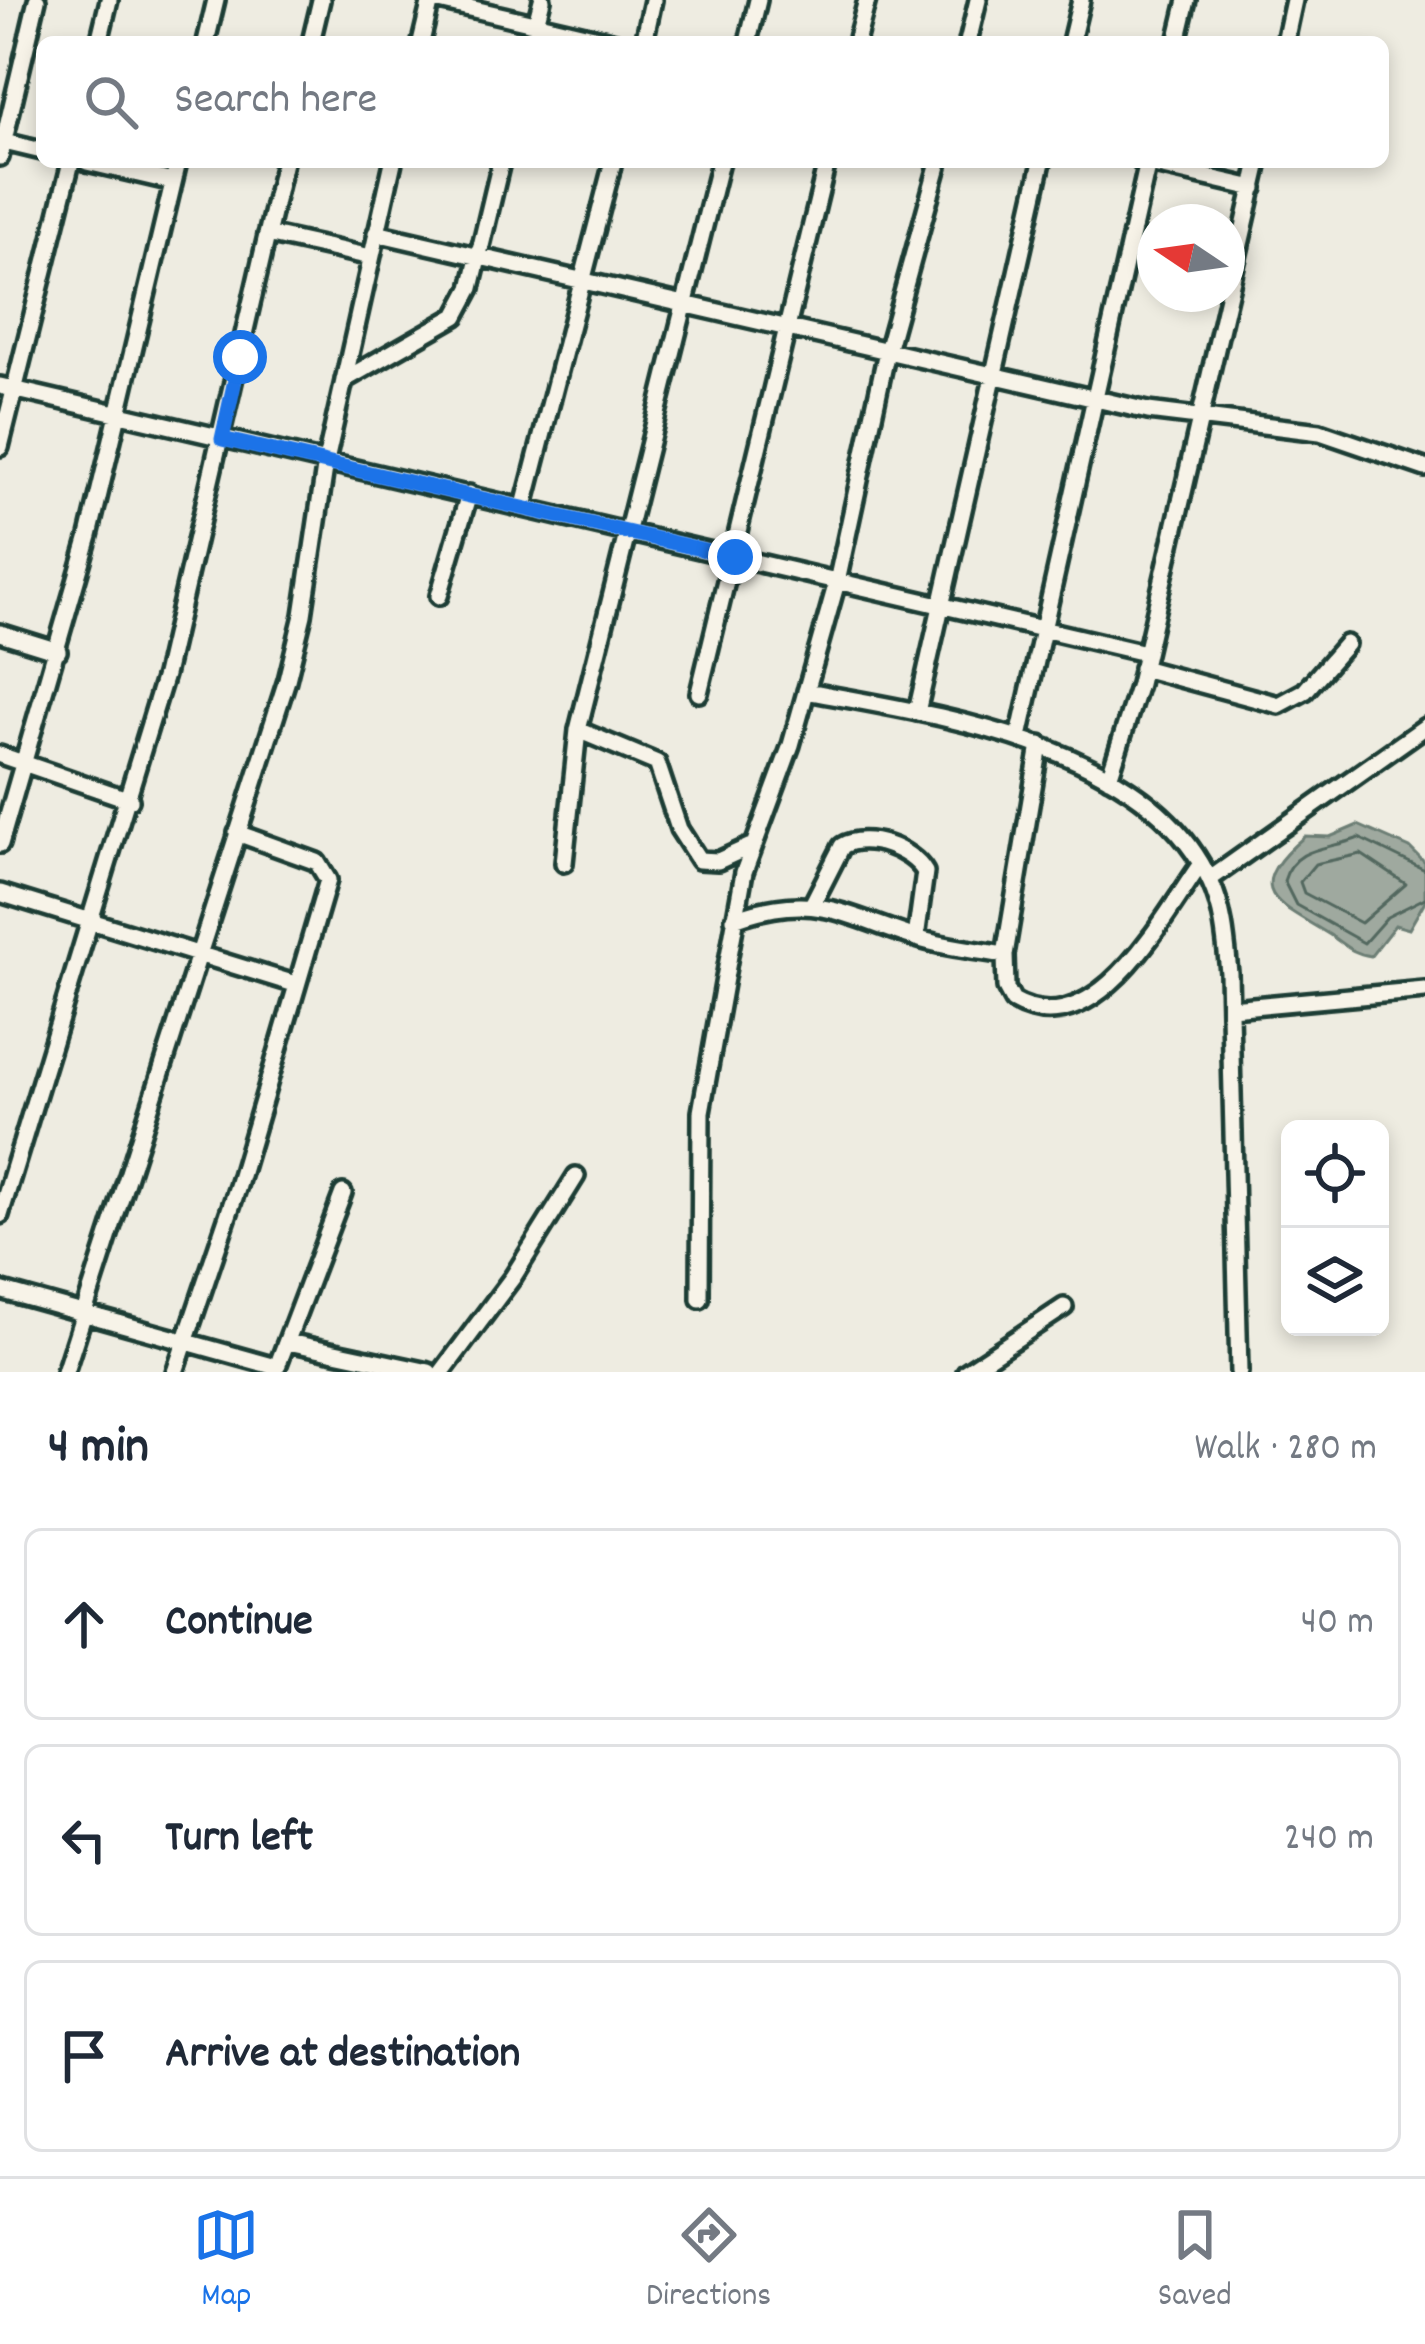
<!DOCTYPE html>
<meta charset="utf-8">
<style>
:root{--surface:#fff;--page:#f6f6f7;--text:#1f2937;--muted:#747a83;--line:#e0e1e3;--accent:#1a73e8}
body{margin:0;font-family:Dekko,sans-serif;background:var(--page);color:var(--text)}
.controls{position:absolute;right:36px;bottom:36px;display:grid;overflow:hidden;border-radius:18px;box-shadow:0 6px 18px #0003}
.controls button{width:108px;height:108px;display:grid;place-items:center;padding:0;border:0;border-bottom:3px solid var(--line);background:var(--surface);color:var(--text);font:60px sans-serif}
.compass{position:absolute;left:1137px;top:204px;width:108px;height:108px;border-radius:50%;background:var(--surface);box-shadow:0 6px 18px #0003;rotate:283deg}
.stop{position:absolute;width:36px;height:36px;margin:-27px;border:9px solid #1a73e8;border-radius:50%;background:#fff}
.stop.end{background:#1a73e8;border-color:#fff;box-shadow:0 3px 12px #0008}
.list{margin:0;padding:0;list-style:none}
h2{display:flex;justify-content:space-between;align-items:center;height:156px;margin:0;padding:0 48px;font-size:51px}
h2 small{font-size:39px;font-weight:400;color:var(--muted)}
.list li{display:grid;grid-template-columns:78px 1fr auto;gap:36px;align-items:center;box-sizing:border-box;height:192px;margin:0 24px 24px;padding:0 24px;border:3px solid var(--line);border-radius:18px}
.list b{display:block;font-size:45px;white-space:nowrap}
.list em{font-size:39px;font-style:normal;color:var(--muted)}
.icon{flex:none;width:66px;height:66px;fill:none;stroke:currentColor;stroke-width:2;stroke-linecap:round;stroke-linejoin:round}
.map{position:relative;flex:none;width:1425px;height:1372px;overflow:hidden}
.search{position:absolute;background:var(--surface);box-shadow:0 6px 18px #0003;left:36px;right:36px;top:36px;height:132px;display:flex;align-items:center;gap:30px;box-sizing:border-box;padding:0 42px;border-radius:18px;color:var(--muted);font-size:45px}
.sheet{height:804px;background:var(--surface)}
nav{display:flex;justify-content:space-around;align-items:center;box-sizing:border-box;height:168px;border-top:3px solid var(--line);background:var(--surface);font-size:33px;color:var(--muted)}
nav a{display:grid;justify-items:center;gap:6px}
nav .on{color:var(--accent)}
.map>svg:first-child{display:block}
</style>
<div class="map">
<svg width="1425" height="1372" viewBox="0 0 1425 1372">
<rect width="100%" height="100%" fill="#eeece1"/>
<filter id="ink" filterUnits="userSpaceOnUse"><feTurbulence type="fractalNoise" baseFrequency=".00833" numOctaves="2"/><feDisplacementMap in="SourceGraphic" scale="24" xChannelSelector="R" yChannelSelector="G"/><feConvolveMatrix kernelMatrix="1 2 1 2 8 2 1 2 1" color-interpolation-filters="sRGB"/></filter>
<g filter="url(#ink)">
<path fill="#9fa99f" stroke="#6c7e74" stroke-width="3" d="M1358,825L1410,848L1425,863V901L1409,929L1395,925L1371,956C1351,953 1345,945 1330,935C1279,903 1238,893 1305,836L1330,837Z"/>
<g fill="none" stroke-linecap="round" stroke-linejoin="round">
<path stroke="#52685f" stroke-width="3" d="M1361,854L1406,884L1361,923L1304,893L1300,882L1315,864Z
M1425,870L1359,838C1329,850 1294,845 1284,881L1296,905L1364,943L1387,917L1425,898"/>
<defs>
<path id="minor" d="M435,0L615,42
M99,42L109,0
M206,42L216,0
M311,42L321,0
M421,42L431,0
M531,42L542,0
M644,42L653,0
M748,42L758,0
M856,42L867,0
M968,42L978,0
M1071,42L1081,0
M1177,42L1187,0
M1285,42L1294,0
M0,141L42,151
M0,157L37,0
M87,162L173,182
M1141,162L1254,188
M376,233L1148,411L1320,432L1425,468
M267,234L371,257
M344,380L456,316L471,288L501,162
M0,386L1145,653
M0,447L71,162
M524,506L613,162
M439,596L469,494
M0,633L58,651
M1142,668L1279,705L1305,691L1346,644
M806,691C936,715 1150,744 1211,883C1224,911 1226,943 1229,973L1239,1372
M699,693L827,162
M917,712L1042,162
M578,730L657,763L679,829L699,860L718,861L753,845
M1019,737L1148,162
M1040,745L1005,955L1006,988L1013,1001C1095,1048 1163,917 1200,865
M0,755L130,800
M1109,778L1139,684L1259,162
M0,844L89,536L178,162
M564,863L578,730L720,162
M1210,879L1425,727
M0,893L295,984
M813,903L842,846C866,832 911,848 925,872L916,938
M734,919C812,891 840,913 913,937C943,947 975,950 1005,955
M1231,1008L1425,990
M0,1215L165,675L284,162
M0,1290L276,1367
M700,1299L701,1112L744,872L791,745L837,582L887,351L939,162
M288,1342L429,1372
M65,1372L287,680L303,615L326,461L393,162
M175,1372L238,1186L328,880L317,862L237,833
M275,1372L343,1193
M442,1372L513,1277L576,1176
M966,1372L1064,1307"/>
</defs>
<use href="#minor" stroke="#1f3d34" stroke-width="24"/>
<use href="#minor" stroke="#f7f3e8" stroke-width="15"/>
</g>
</g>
<g fill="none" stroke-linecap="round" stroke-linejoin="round" filter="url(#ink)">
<path stroke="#1a73e8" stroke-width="15" d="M240,357L222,439L735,557"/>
</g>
</svg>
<div class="controls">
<button><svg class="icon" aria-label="locate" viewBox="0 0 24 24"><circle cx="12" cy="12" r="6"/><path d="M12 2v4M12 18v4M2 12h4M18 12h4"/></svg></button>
<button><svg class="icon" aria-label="layers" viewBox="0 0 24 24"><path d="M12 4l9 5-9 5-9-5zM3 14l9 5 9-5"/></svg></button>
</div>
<svg class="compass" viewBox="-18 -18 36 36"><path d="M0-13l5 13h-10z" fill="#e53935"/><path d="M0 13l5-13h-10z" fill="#747a83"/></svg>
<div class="stop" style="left:240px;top:357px"></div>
<div class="stop end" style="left:735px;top:557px"></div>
<div class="search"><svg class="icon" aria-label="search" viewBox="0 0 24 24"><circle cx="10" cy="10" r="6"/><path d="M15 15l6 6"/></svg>Search here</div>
</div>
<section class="sheet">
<h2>4 min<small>Walk · 280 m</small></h2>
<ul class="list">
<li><svg class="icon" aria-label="ahead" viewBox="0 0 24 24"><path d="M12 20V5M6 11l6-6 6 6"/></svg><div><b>Continue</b></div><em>40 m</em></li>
<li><svg class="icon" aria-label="left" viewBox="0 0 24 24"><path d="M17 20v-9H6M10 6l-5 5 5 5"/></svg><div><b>Turn left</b></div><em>240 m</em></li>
<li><svg class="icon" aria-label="arrive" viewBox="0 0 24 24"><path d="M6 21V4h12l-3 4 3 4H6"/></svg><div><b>Arrive at destination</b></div></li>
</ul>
</section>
<nav>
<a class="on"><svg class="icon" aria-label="map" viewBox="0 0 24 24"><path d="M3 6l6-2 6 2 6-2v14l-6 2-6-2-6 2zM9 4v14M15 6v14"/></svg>Map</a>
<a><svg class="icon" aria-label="directions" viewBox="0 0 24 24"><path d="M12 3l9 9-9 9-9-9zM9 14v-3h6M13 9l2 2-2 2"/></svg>Directions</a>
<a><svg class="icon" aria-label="saved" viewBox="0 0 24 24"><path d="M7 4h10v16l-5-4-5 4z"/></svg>Saved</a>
</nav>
